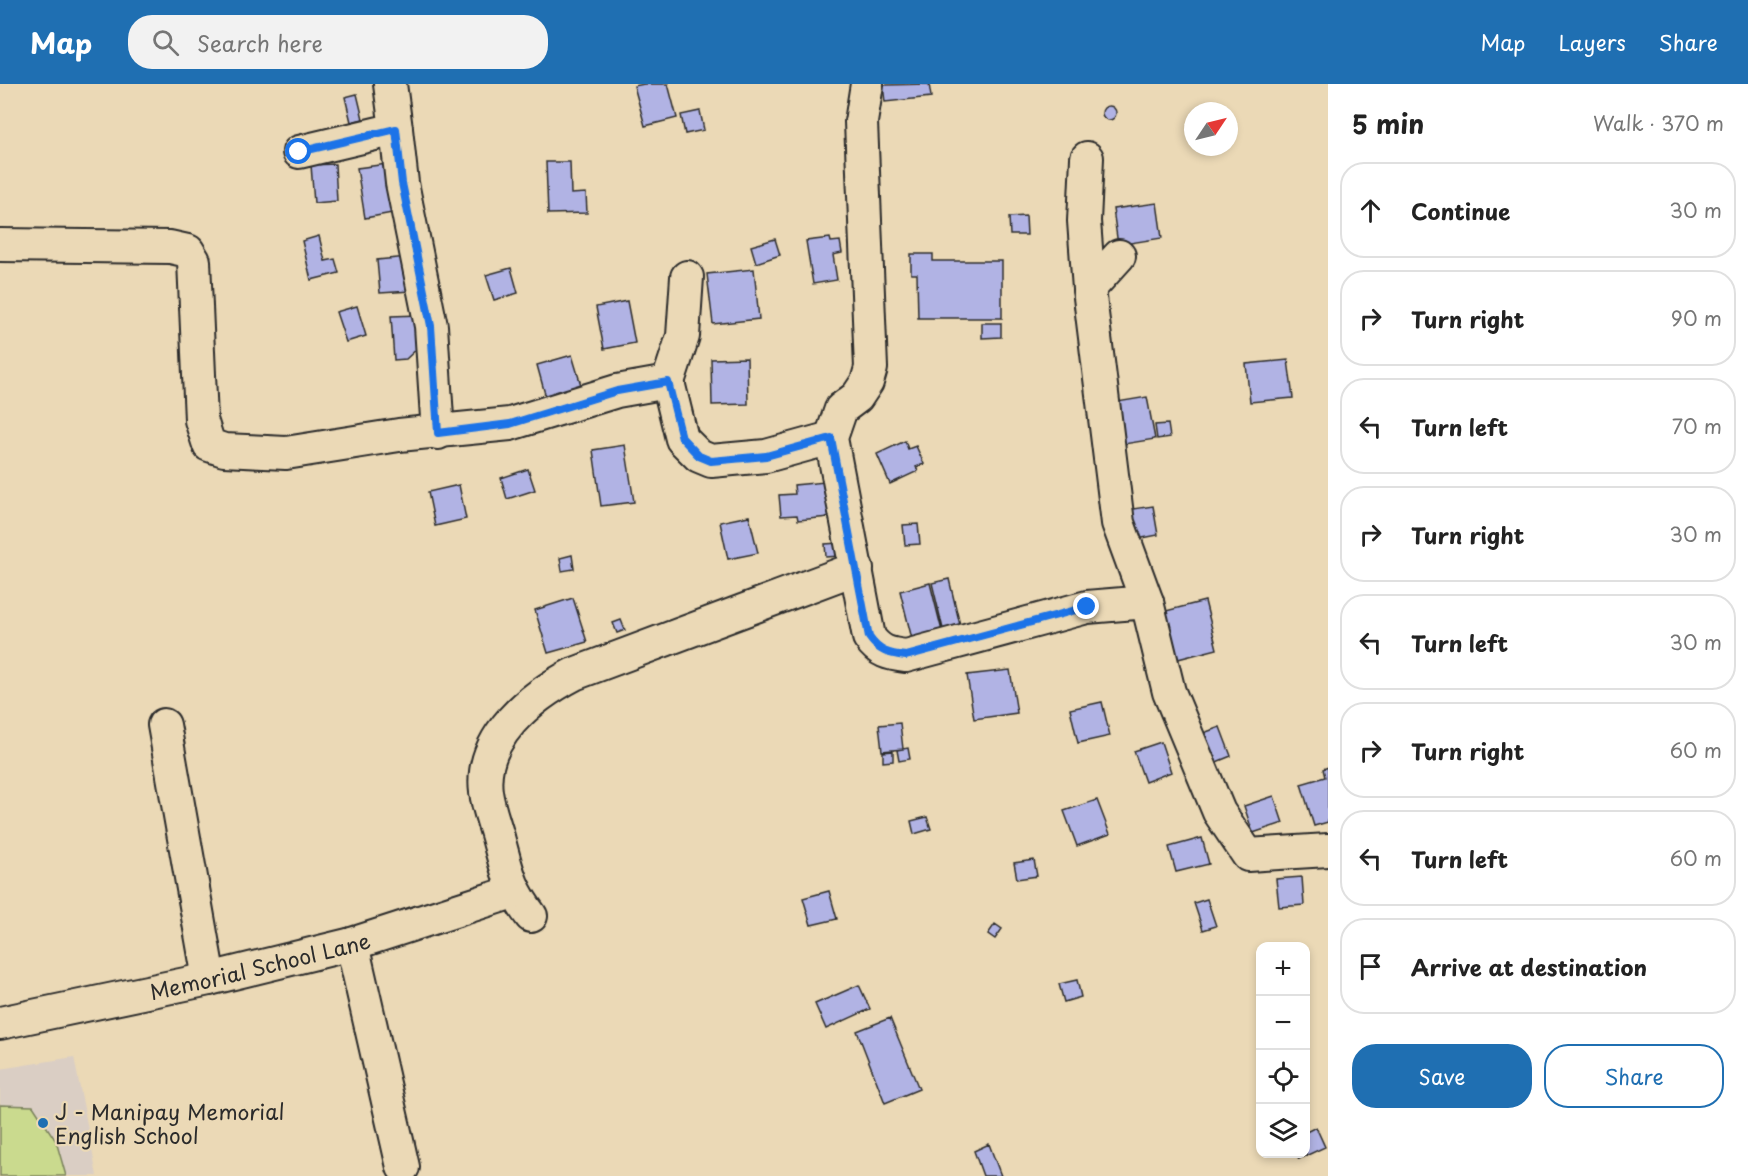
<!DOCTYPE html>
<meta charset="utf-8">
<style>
:root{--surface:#fff;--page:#f2f2f2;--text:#222;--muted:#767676;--line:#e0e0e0;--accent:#1f6fb2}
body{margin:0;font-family:"Playpen Sans",sans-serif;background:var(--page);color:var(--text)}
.controls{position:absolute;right:18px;bottom:18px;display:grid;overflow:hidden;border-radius:12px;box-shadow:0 3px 9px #0003}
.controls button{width:54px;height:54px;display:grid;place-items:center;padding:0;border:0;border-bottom:2px solid var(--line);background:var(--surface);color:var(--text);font:30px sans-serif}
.compass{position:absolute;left:1184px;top:18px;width:54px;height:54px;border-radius:50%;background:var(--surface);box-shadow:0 3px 9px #0003;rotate:55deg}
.stop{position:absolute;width:18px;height:18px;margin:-14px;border:4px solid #1a73e8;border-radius:50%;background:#fff}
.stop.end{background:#1a73e8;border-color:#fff;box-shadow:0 2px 6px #0008}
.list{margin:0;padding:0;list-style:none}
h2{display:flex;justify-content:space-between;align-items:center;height:78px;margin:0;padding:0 24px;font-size:26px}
h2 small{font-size:20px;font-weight:400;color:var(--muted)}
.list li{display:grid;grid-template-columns:39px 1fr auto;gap:18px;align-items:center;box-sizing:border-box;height:96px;margin:0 12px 12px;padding:0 12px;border:2px solid var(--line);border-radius:24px}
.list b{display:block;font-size:22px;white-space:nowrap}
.list em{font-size:20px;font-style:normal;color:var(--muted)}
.actions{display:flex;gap:12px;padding:18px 24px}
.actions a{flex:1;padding:14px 0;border:2px solid var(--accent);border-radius:24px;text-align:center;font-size:21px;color:var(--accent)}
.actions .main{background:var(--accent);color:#fff}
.icon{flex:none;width:33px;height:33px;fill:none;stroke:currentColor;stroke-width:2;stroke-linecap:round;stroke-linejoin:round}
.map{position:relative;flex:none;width:1328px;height:1092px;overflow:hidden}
header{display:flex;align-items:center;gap:36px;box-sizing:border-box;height:84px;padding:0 30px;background:var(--accent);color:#fff}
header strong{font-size:28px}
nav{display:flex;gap:33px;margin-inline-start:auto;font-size:21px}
.search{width:420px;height:54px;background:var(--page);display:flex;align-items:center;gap:15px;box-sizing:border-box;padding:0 21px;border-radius:24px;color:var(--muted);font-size:22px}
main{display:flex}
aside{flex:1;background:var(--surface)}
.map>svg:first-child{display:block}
</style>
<header>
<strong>Map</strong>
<div class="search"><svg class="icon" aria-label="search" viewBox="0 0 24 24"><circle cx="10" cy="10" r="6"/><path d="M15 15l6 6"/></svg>Search here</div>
<nav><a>Map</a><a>Layers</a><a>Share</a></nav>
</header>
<main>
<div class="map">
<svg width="1328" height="1092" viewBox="0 0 1328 1092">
<rect width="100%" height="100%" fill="#ebd9b6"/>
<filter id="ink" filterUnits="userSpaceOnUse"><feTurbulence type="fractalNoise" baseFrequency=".0167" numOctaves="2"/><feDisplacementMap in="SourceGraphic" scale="12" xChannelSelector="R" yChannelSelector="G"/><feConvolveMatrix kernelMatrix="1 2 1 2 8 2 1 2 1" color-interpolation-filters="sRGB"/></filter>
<g filter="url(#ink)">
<path fill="#dacec4" d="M74,973L97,1092H0V985Z"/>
<path fill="#cada8e" stroke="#7a825c" stroke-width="1.5" d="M0,1021L33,1022L56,1057L66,1092H0Z"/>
<path fill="#b1b3e4" stroke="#2b2b2b" stroke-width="1.5" d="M644,0H668L677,34L645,42L634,2Z
M929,0L931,13L885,18L883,1Z
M357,10L363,35L351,38L345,13Z
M1102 29a7 7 0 1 1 14 0a7 7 0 1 1-14 0Z
M700,27L704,46L685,50L681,31Z
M546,78H570L571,110L586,109L587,129L548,130Z
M395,79L403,127L365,134L357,84Z
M335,80L337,117L314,119L311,81Z
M1157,119L1162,154L1118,161L1113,125Z
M1026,132L1027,151H1010L1009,133Z
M319,152L325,177L335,175L339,189L311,196L302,157Z
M830,154L831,158L840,157L842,169L833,171L837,196L813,200L806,157Z
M775,155L780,171L756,179L751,162Z
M911,170H933V177H1002V234H918L917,190H911Z
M408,173L411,207L380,209L377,176Z
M511,184L518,209L494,216L486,191Z
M754,185L759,235L713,240L707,190Z
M627,217L635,259L604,265L596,223Z
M357,222L366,252L346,258L336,228Z
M420,231L422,260L406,275L394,276L391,232Z
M982,239H1001V253L982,254Z
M572,271L584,311L548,321L537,281Z
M747,274L748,320L712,321L711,275Z
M1288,276L1293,314L1250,318L1246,280Z
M1147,313L1155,355L1118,361L1111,319Z
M1168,340L1170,353L1157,355L1155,341Z
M905,357L908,365L916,362L924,380L916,383L918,387L890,400L877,370Z
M625,361L634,418L601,422L593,366Z
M528,385L535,406L507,415L501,394Z
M825,398L829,433L798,436L797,431L781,432L779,411L795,410L794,401Z
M459,401L466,435L435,442L428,408Z
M1153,422L1158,451L1132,456L1127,426Z
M749,432L758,469L728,475L720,438Z
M918,440L920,460L905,461L903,441Z
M839,459L840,472L826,473L825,460Z
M572,471L574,485L562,487L560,474Z
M949,495L960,541L943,545L932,499Z
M930,499L942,547L912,555L900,507Z
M573,514L587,558L548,569L535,526Z
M1205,517L1217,565L1178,575L1166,527Z
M621,536L625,546L617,549L613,539Z
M1010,586L1017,629L974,635L967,591Z
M1102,618L1110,652L1078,659L1070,625Z
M900,639L903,665L882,667L879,641Z
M1220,643L1231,672L1209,681L1198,651Z
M1161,658L1171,688L1145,698L1134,667Z
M908,664L910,675L899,677L897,666Z
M893,667V677L883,678V668Z
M1328,683V738L1314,742L1301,700L1325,693L1323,685Z
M1274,712L1283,739L1253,749L1244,722Z
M1097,716L1110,750L1077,762L1064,727Z
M927,733L931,745L914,750L911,737Z
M1202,754L1209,780L1176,788L1169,763Z
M1034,776L1037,792L1017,795L1014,779Z
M1302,793L1304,821L1279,823L1276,795Z
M829,807L837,835L811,841L803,814Z
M1207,815L1216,842L1203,846L1194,819Z
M995,840L1002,845L995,855L988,850Z
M1077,896L1081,913L1064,918L1059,900Z
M859,901L870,925L826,945L815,920Z
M890,934L919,1005L885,1019L857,947Z
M1316,1043L1325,1063L1299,1075L1296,1070H1306V1048Z
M989,1060L1001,1092H983L974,1067Z"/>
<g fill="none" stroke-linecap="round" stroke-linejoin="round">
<defs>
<g id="minor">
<path d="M867,0L861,38L871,284L867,298L857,313L841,325L831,354L869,553C879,568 889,570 906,572L1087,523L1147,518L1169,608L1219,728L1248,771L1328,766"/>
<path d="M396,45L402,99L431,242L438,349"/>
<path d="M299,68L396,45L390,0"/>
<path d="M1087,74L1084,137L1089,205"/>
<path d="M0,161L170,163L188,167L194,177L201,336L209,361L224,366L286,369L399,351L510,340L617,307L668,298L682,355L699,372L711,377L766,372L831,354"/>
<path d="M1119,172L1089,205L1118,439L1147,518"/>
<path d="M668,298L683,252L687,193"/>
<path d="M164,641L209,895"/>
<path d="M531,832C510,804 508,790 499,757C495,741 488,724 486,708C479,653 532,612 574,590L857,484"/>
<path d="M352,860L403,1083"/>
<path id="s1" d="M0,939L209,895L352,860L513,808"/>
</g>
</defs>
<use href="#minor" stroke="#2b2b2b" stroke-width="36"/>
<use href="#minor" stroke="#ebd9b6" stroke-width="32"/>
</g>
</g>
<g fill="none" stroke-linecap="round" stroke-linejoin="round" filter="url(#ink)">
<path stroke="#1a73e8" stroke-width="8" d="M299,68L396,45L402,99L431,242L438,349L510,340L617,307L668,298L682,354L699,372L711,377L766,372L831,354L869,553C879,568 889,570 906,572L1087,523"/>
</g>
<circle fill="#1f6fb2" stroke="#ebd9b6" stroke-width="2" cx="43" cy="1039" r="6"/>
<g text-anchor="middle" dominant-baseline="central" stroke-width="4.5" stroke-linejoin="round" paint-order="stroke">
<g font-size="21" fill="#2b2b2b" stroke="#ebd9b6">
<text stroke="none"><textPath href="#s1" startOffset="266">Memorial School Lane</textPath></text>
</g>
<g font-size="21" fill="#2b2b2b" stroke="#ebd9b6" text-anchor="start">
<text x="55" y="1027">J - Manipay Memorial<tspan x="55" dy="24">English School</tspan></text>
</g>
</g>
</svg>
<div class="controls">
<button>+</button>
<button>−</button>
<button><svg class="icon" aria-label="locate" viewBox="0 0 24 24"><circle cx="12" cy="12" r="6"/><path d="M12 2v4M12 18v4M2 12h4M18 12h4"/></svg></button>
<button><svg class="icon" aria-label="layers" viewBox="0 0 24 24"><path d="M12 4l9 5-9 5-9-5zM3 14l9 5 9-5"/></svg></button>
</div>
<svg class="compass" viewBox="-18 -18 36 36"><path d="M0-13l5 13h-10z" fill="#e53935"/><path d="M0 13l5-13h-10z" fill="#767676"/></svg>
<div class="stop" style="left:299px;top:68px"></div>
<div class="stop end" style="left:1087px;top:523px"></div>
</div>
<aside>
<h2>5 min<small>Walk · 370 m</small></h2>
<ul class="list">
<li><svg class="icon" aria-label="ahead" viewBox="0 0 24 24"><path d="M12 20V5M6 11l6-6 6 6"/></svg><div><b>Continue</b></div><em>30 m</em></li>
<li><svg class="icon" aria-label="right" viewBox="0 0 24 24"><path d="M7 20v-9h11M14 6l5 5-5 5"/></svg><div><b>Turn right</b></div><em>90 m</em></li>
<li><svg class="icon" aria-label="left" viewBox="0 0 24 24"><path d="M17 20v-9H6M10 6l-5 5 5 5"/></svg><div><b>Turn left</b></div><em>70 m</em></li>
<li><svg class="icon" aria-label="right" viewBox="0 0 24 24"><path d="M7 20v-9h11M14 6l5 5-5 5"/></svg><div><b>Turn right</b></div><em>30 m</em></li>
<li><svg class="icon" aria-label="left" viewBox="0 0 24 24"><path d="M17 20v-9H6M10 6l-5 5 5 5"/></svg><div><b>Turn left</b></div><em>30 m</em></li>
<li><svg class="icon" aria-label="right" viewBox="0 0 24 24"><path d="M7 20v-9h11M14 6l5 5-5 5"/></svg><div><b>Turn right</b></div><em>60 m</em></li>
<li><svg class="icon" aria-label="left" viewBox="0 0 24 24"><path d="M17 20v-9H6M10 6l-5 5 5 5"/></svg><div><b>Turn left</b></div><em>60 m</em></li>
<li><svg class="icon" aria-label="arrive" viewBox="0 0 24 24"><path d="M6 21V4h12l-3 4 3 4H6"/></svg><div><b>Arrive at destination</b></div></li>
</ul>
<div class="actions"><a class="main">Save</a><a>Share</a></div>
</aside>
</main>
